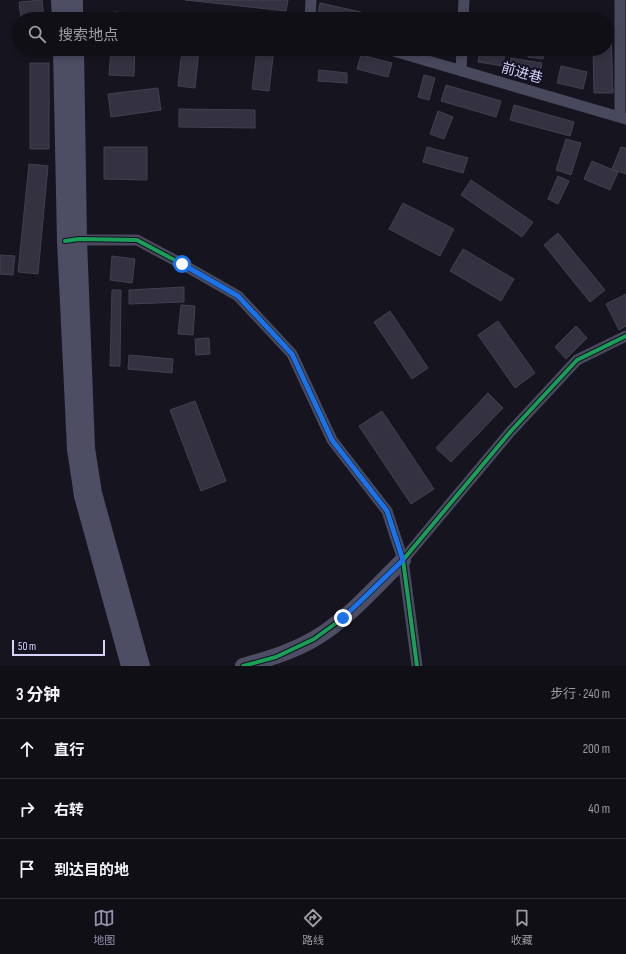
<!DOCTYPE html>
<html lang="zh">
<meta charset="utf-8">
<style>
:root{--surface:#100f16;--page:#19181f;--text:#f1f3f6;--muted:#9c9ca1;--line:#302f35;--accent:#9391ae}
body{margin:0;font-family:"Sofia Sans Condensed","Noto Sans SC",sans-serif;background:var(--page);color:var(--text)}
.scale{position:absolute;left:12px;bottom:10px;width:93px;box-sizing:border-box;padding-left:4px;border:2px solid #d7d4fc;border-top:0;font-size:11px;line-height:14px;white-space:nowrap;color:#d7d4fc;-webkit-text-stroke:3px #121022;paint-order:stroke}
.stop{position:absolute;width:12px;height:12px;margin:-9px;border:3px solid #1a73e8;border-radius:50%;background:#fff}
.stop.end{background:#1a73e8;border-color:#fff;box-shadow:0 1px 4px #0008}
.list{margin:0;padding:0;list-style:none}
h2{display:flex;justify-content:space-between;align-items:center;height:52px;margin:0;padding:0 16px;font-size:17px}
h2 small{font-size:13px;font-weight:400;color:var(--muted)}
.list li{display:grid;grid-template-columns:26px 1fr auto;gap:12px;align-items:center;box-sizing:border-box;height:60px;padding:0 16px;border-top:1px solid var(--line)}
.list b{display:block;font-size:15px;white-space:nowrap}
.list em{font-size:13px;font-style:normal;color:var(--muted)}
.icon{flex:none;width:22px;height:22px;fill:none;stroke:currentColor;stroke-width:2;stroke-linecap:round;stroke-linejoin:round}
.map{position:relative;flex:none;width:626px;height:666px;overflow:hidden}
.search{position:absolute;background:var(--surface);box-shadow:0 2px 6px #0003;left:12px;right:12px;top:12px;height:44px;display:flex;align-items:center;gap:10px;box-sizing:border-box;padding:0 14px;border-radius:22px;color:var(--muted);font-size:15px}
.sheet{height:232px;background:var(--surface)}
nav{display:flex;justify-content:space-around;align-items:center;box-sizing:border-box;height:56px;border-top:1px solid var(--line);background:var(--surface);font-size:11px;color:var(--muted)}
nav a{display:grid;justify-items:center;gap:2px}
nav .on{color:var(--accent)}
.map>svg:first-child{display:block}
</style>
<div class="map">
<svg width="626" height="666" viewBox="0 0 626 666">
<rect width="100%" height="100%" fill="#16141e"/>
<path fill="#343240" stroke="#423f51" d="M42,0L44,19H21L19,2Z
M185,0H288L286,11Z
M320,3L361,12L359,19H324L317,17Z
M113,12L138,13L137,19H113Z
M371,13L398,19H369Z
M185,17L202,18V19H185Z
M607,31H611L613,93H594L593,49H607Z
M111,49H135L134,76L109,75Z
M182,49H199L195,88L178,86Z
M257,49H274L269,91L252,89Z
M480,49L505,51L503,66L478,62Z
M529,49H544L543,59L528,57Z
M361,55L392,63L388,77L357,69Z
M511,58L542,63L539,77L509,72Z
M30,63H49V149H30Z
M561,66L587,72L583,89L557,83Z
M319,70L347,73V83L318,81Z
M424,75L435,78L429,100L418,97Z
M446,85L501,101L496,117L441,101Z
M158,88L161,110L111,117L108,94Z
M514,105L574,122L570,136L510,120Z
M179,109L255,110V128L179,127Z
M438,111L453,117L444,139L430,134Z
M566,139L581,143L571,175L556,170Z
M104,147H147V180L104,179Z
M427,147L468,158L463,173L423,162Z
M621,147L626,148V174L612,169Z
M592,161L618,172L610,190L584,179Z
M29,164L48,166L38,274L18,272Z
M558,176L569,181L558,204L548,199Z
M471,180L533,222L522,237L461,195Z
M403,203L454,229L440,256L389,229Z
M558,233L605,290L590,302L544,245Z
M463,249L514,279L501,301L450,271Z
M0,255L15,256L13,275L0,274Z
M112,256L135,259L132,283L110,280Z
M184,287V302L129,304V290Z
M112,290H121L120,366H110Z
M626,294V326L619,330L606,304Z
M181,305L195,306L193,335L178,334Z
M390,311L428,368L412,379L374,322Z
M498,321L535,373L515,388L478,335Z
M576,326L587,338L566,359L555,347Z
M209,338L210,354L196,355L195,339Z
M129,355L173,359L172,373L128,369Z
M488,393L503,408L451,462L436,448Z
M195,401L226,481L201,491L170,410Z
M382,411L434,489L411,504L359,426Z"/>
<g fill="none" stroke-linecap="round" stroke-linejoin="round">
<path stroke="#49495e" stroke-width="11" d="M620,0V117
M310,19L311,0
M463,19L464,0
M387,49L626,119
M461,71L462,49
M74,240H137L182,264L238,296L292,354L332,440L387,511L403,560L417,666
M403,560L511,431L577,360L626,336"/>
<path stroke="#4d4d64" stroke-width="16" d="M59,0L60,19
M75,0V19
M61,49L65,241L75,449L82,496L129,666
M76,49L79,239L87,448L94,493L142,666
M243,666C267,659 292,652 314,639C348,619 375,587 403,560"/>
<defs>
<path id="cycleway" d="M65,241L79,239L137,240L182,264L238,296L292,354L332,440L387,511L403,560L417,666
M243,666L276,657L314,639L343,618L403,560L511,431L577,360L626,336"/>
</defs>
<use href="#cycleway" stroke="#121022" stroke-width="6"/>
<use href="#cycleway" stroke="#1a9f57" stroke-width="4"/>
</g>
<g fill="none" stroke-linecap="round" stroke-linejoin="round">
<path stroke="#1a73e8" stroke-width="5" d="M182,264L238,296L292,354L332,440L387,511L403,560L343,618"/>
</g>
<g text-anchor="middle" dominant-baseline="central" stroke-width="4" stroke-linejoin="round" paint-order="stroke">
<g font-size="14" fill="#d7d4fc" stroke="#121022">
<text transform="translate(522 73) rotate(16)">前进巷</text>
</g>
</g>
</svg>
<div class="scale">50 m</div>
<div class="stop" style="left:182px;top:264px"></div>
<div class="stop end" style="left:343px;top:618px"></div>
<div class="search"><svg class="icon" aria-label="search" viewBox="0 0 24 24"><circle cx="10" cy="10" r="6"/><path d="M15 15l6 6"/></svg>搜索地点</div>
</div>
<section class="sheet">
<h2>3 分钟<small>步行 · 240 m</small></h2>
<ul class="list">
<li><svg class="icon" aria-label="ahead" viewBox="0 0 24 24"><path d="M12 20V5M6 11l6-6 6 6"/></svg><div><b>直行</b></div><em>200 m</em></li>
<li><svg class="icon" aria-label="right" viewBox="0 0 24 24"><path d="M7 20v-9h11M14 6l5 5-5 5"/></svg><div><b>右转</b></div><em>40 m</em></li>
<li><svg class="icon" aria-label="arrive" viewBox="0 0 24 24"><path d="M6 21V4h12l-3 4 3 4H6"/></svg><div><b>到达目的地</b></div></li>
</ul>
</section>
<nav>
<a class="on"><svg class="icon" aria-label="map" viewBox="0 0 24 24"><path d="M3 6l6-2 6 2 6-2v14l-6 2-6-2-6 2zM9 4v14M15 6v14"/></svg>地图</a>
<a><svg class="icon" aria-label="directions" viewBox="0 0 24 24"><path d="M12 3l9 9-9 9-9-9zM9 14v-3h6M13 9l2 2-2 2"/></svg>路线</a>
<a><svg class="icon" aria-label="saved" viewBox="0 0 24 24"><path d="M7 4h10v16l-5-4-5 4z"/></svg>收藏</a>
</nav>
